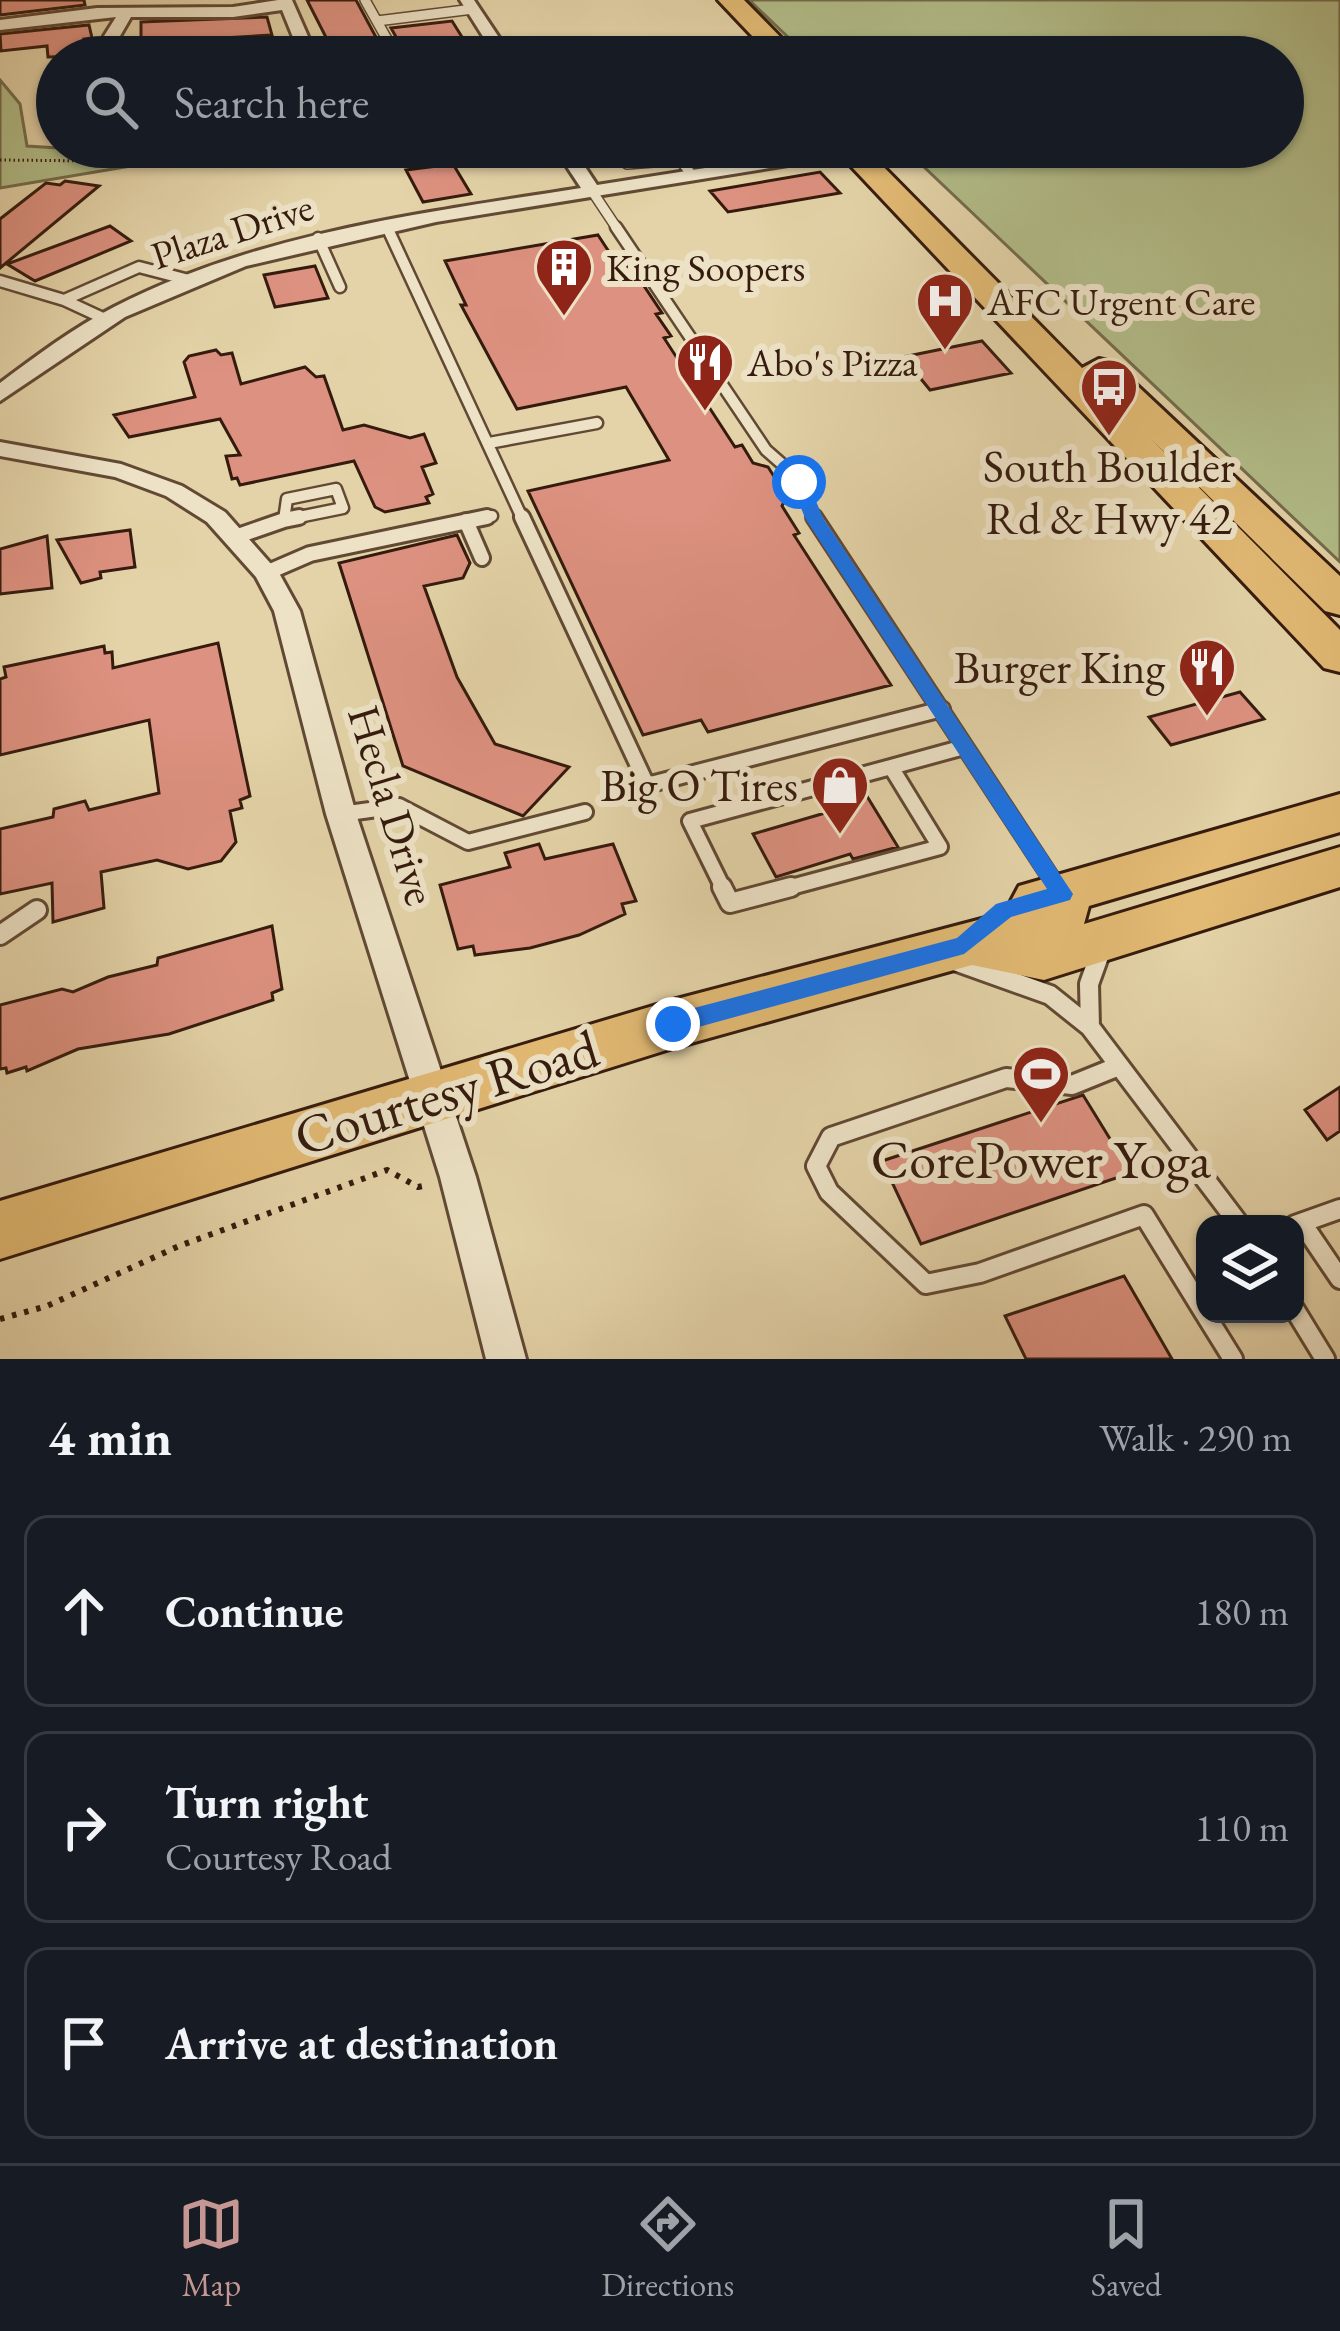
<!DOCTYPE html>
<meta charset="utf-8">
<style>
:root{--surface:#171b24;--page:#20242c;--text:#f1f3f6;--muted:#9ea1a6;--line:#363941;--accent:#c59692}
body{margin:0;font-family:"EB Garamond",serif;background:var(--page);color:var(--text)}
.controls{position:absolute;right:36px;bottom:36px;display:grid;overflow:hidden;border-radius:24px;box-shadow:0 3px 9px #0004}
.controls button{width:108px;height:108px;display:grid;place-items:center;padding:0;border:0;border-bottom:3px solid var(--line);background:var(--surface);color:var(--text);font:60px sans-serif}
.stop{position:absolute;width:36px;height:36px;margin:-27px;border:9px solid #1a73e8;border-radius:50%;background:#fff}
.stop.end{background:#1a73e8;border-color:#fff;box-shadow:0 3px 12px #0008}
.list{margin:0;padding:0;list-style:none}
h2{display:flex;justify-content:space-between;align-items:center;height:156px;margin:0;padding:0 48px;font-size:51px}
h2 small{font-size:39px;font-weight:400;color:var(--muted)}
.list li{display:grid;grid-template-columns:78px 1fr auto;gap:36px;align-items:center;box-sizing:border-box;height:192px;margin:0 24px 24px;padding:0 24px;border:3px solid var(--line);border-radius:24px}
.list b{display:block;font-size:45px;white-space:nowrap}
.list p{margin:0;font-size:39px;white-space:nowrap;color:var(--muted)}
.list em{font-size:39px;font-style:normal;color:var(--muted)}
.icon{flex:none;width:66px;height:66px;fill:none;stroke:currentColor;stroke-width:2;stroke-linecap:round;stroke-linejoin:round}
.map{position:relative;flex:none;width:1340px;height:1359px;overflow:hidden}
.search{position:absolute;background:var(--surface);box-shadow:0 3px 9px #0004;left:36px;right:36px;top:36px;height:132px;display:flex;align-items:center;gap:30px;box-sizing:border-box;padding:0 42px;border-radius:66px;color:var(--muted);font-size:45px}
.sheet{height:804px;background:var(--surface)}
nav{display:flex;justify-content:space-around;align-items:center;box-sizing:border-box;height:168px;border-top:3px solid var(--line);background:var(--surface);font-size:33px;color:var(--muted)}
nav a{display:grid;justify-items:center;gap:6px}
nav .on{color:var(--accent)}
.map>svg:first-child{display:block}
</style>
<div class="map">
<svg width="1340" height="1359" viewBox="0 0 1340 1359">
<rect width="100%" height="100%" fill="#e4d3a8"/>
<filter id="stains"><feTurbulence type="fractalNoise" baseFrequency=".00167" numOctaves="4"/><feColorMatrix values="0 0 0 0 .2 0 0 0 0 .09 0 0 0 0 .02 0 0 0 .5 -.17"/></filter>
<radialGradient id="worn" r=".72"><stop offset=".6" stop-color="#630" stop-opacity="0"/><stop offset="1" stop-color="#630" stop-opacity=".3"/></radialGradient>
<path fill="#b2bd89" stroke="#746c4c" stroke-width="3" d="M749,0H1340V562L903,147H1283V57H809Z
M0,80L20,104L27,146L138,153L178,147H244L0,188Z"/>
<path fill="#dd9180" stroke="#351b0e" stroke-width="3" d="M0,0H84L85,5L0,15Z
M307,0H356L385,54L336,57Z
M267,17L272,35L141,43V22Z
M452,21L467,45L405,53L391,28Z
M89,25L92,38L84,39L87,56L48,57L47,46L1,51L0,34Z
M453,164L471,194L423,202L406,170Z
M820,172L840,193L728,212L710,191Z
M65,181L99,186L0,268V219L46,183L60,185Z
M110,226L131,241L35,281L7,264Z
M598,235L615,261L632,268L662,313L656,314L671,336L664,338L735,447L742,445L753,463L768,467L777,481L787,496L782,506L799,533L794,535L891,685L708,732L701,720L643,735L528,491L669,460L626,387L517,409L461,305H466L445,261Z
M315,266L328,298L275,307L264,275Z
M982,341L1011,373L930,390L903,357Z
M216,350L221,355L232,353L241,384L305,367L316,377L324,376L343,430L364,425L410,438L424,434L436,463L422,467L433,494L426,497L429,503L385,512L375,507L354,461L240,485L237,478L232,479L226,456L240,455L220,419L129,437L114,415L195,397L184,362L189,356Z
M130,530L135,567L100,572L101,578L81,583L57,540Z
M457,535L470,563L463,578L424,586L457,677L495,744L569,767L523,816L403,766L339,563Z
M47,536L52,588L0,594V549Z
M218,643L250,796L240,800L242,808L230,811L236,842L221,861L188,869L157,860L101,872L104,908L53,922L52,883L0,894V829L53,817L54,809L85,801L89,810L159,793L149,720L0,755V679L6,677L4,667L104,646L105,653L112,652L113,668Z
M1240,692L1264,719L1171,745L1149,717Z
M865,793L898,847L853,859L850,854L776,877L753,834L825,813L821,805Z
M539,844L545,859L613,844L636,901L622,904L625,914L579,935L530,948L475,955L473,946L458,949L440,885L510,867L505,853Z
M272,926L282,989L272,993L273,1000L169,1034L78,1049L27,1071L26,1067L7,1073L6,1068L0,1069V1005L62,989L73,992L108,977L157,965L158,958Z
M1340,1087V1131L1327,1140L1305,1110Z
M1083,1095L1131,1173L921,1244L882,1161Z
M1124,1276L1172,1359H1026L1005,1316Z"/>
<g fill="none" stroke-linecap="round" stroke-linejoin="round">
<defs>
<path id="lane-far3" d="M365,0L397,57
M377,21L473,9
M443,147L447,156L484,150
M601,147L627,164L680,160L692,175
M669,147H689
M709,147H722
M592,191L618,230
M386,225L388,230"/>
<path id="lane-far2" d="M387,227L523,520
M616,227L766,450L798,478L815,520
M318,238L340,287
M0,281L64,300
M105,319L64,300L139,267L185,279
M489,443L597,423
M284,520L287,499L336,489L343,508L284,520
M473,520L492,516"/>
<path id="lane-far1" d="M522,517L647,785L942,709
M814,517L1059,890
M284,520L299,517
M466,521L482,558
M235,537L284,520
M266,573L310,554L487,517
M891,767L964,747
M341,814L399,806L468,842L585,812
M724,890L690,821L891,767
M780,890L940,847L891,767"/>
<path id="lane" d="M722,887L730,903L791,887
M1057,887L1061,892
M0,935L37,910
M952,960L1050,995L1090,1027L1239,1224
M1090,1027L1089,984L1103,945
M1119,1066L1072,1085L1006,1078L831,1137L816,1166L829,1192L926,1284L980,1273L1144,1215L1205,1314
M1302,1223L1340,1279
M1295,1225L1340,1209
M1295,1310L1325,1359
M1205,1314L1233,1359"/>
<path id="street" d="M278,0H292L317,57H301L282,10L233,17H131L120,36L123,57H107L104,36L116,17L0,30V20L97,8L233,7Z
M460,0H474L512,57H432L489,46Z
M554,147H572L597,185L838,147H878L869,152L436,222L246,266L125,317L0,401V383C36,356 73,328 114,307C258,233 422,213 581,188Z
M0,442L121,464L182,486L225,512L279,573L300,611L356,814L476,1177L526,1359H486L440,1177L326,814L274,611L256,577L207,522L166,496L115,477L0,456Z"/>
<path id="primary" d="M718,0H744L800,57H772Z
M833,147H864L1082,368L1099,359L1112,362L1340,576V615L1325,611L1151,439L1340,630V672L1324,668Z
M1340,794V832L1089,906L1084,924L1340,847V887L1044,980L972,965L673,1048L0,1259V1201L673,1000L1016,910L1011,901L1019,886Z"/>
</defs>
<use href="#lane-far3" stroke="#614934" stroke-width="12"/>
<use href="#lane-far2" stroke="#614934" stroke-width="15"/>
<use href="#lane-far1" stroke="#614934" stroke-width="20"/>
<use href="#lane" stroke="#614934" stroke-width="24"/>
<use href="#street" stroke="#614934" stroke-width="6"/>
<use href="#primary" stroke="#351b0e" stroke-width="6"/>
<path stroke="#351b0e" stroke-width="3" stroke-dasharray="1.5 3" stroke-linecap="butt" d="M730,57L737,56
M0,160L98,161L188,147"/>
<path stroke="#351b0e" stroke-width="6" stroke-dasharray="4.5 8" stroke-linecap="butt" d="M0,1319L47,1306L179,1246L387,1170L418,1187L428,1185"/>
<use href="#lane-far3" stroke="#ede2c6" stroke-width="9"/>
<use href="#lane-far2" stroke="#ede2c6" stroke-width="10"/>
<use href="#lane-far1" stroke="#ede2c6" stroke-width="14"/>
<use href="#lane" stroke="#ede2c6" stroke-width="18"/>
<use href="#street" fill="#ede2c6" fill-rule="evenodd"/>
<use href="#primary" fill="#e2ba74" fill-rule="evenodd"/>
</g>
<path fill="#1a73e8" d="M799,477L808,482L823,518L1073,894L1070,900L1011,917L964,954L673,1034L661,1024L664,1016L957,938L996,904L1047,889L805,518L791,482Z"/>
<defs>
<symbol id="building-pin" viewBox="-11 -11 22 30"><path d="M0 17L-7.5 6A9.5 9.5 0 1 1 7.5 6Z" fill="#8f2418" stroke="#ede2c6"/><path d="M-4-6H4V6H1V3H-1V6H-4ZM-2.5-4.3h1.7v1.8h-1.7ZM.8-4.3h1.7v1.8H.8ZM-2.5-1h1.7V.8h-1.7ZM.8-1h1.7V.8H.8Z" fill="#fff"/></symbol>
<symbol id="hospital-pin" viewBox="-11 -11 22 30"><path d="M0 17L-7.5 6A9.5 9.5 0 1 1 7.5 6Z" fill="#8f2418" stroke="#ede2c6"/><path d="M-5-5h3v3.5h4V-5h3V5h-3V1.5h-4V5h-3Z" fill="#fff"/></symbol>
<symbol id="restaurant-pin" viewBox="-11 -11 22 30"><path d="M0 17L-7.5 6A9.5 9.5 0 1 1 7.5 6Z" fill="#8f2418" stroke="#ede2c6"/><path d="M-5-6h1v4h1v-4h1v4h1v-4h1v5L-1.5 .5V6h-2V.5L-5-1ZM5-6V6H3V1.5H1.5Q1.5-4 5-6Z" fill="#fff"/></symbol>
<symbol id="bus-pin" viewBox="-11 -11 22 30"><path d="M0 17L-7.5 6A9.5 9.5 0 1 1 7.5 6Z" fill="#8f2418" stroke="#ede2c6"/><path d="M-5-6H5V4H4V6H2V4H-2V6H-4V4H-5ZM-3.5-4V0h7V-4ZM-3.5 1.2v1.5H-2V1.2ZM2 1.2v1.5H3.5V1.2Z" fill="#fff"/></symbol>
<symbol id="shop-pin" viewBox="-11 -11 22 30"><path d="M0 17L-7.5 6A9.5 9.5 0 1 1 7.5 6Z" fill="#8f2418" stroke="#ede2c6"/><path d="M-5-2.5h2.3a2.7 3.5 0 0 1 5.4 0H5L5.5 6h-11ZM-1.5-2.5h3a1.5 2.3 0 0 0-3 0Z" fill="#fff"/></symbol>
<symbol id="stadium-pin" viewBox="-11 -11 22 30"><path d="M0 17L-7.5 6A9.5 9.5 0 1 1 7.5 6Z" fill="#8f2418" stroke="#ede2c6"/><path d="M0-5a6.5 5 0 1 0 0 10a6.5 5 0 1 0 0-10ZM-3.5-1.8h7v3.6h-7Z" fill="#fff"/></symbol>
</defs>
<g fill-rule="evenodd">
<use href="#building-pin" x="531" y="234" width="66" height="90"/>
<use href="#hospital-pin" x="912" y="268" width="66" height="90"/>
<use href="#restaurant-pin" x="672" y="329" width="66" height="90"/>
<use href="#bus-pin" x="1076" y="354" width="66" height="90"/>
<use href="#restaurant-pin" x="1174" y="634" width="66" height="90"/>
<use href="#shop-pin" x="807" y="752" width="66" height="90"/>
<use href="#stadium-pin" x="1008" y="1041" width="66" height="90"/>
</g>
<g text-anchor="middle" dominant-baseline="central" stroke-width="12" stroke-linejoin="round" paint-order="stroke">
<g font-size="39" fill="#351b0e" stroke="#ede2c6">
<text transform="translate(232 231) rotate(-18)">Plaza Drive</text>
</g>
<g font-size="39" fill="#351b0e" stroke="#ede2c6" text-anchor="start">
<text x="606" y="267">King Soopers</text>
<text x="987" y="301">AFC Urgent Care</text>
<text x="747" y="362">Abo's Pizza</text>
</g>
<g font-size="45" fill="#351b0e" stroke="#ede2c6" text-anchor="end">
<text x="1109" y="466" text-anchor="middle">South Boulder<tspan x="1109" dy="52">Rd &amp; Hwy 42</tspan></text>
<text x="1165" y="667">Burger King</text>
<text x="798" y="785">Big O Tires</text>
</g>
<g font-size="45" fill="#351b0e" stroke="#ede2c6">
<text transform="translate(393 805) rotate(73)">Hecla Drive</text>
</g>
<g font-size="54" fill="#351b0e" stroke="#ede2c6">
<text transform="translate(446 1092) rotate(-17)">Courtesy Road</text>
</g>
<g font-size="54" fill="#351b0e" stroke="#ede2c6">
<text x="1041" y="1159">CorePower Yoga</text>
</g>
</g>
<rect width="100%" height="100%" filter="url(#stains)"/>
<rect width="100%" height="100%" fill="url(#worn)"/>
</svg>
<div class="controls">
<button><svg class="icon" aria-label="layers" viewBox="0 0 24 24"><path d="M12 4l9 5-9 5-9-5zM3 14l9 5 9-5"/></svg></button>
</div>
<div class="stop" style="left:799px;top:482px"></div>
<div class="stop end" style="left:673px;top:1024px"></div>
<div class="search"><svg class="icon" aria-label="search" viewBox="0 0 24 24"><circle cx="10" cy="10" r="6"/><path d="M15 15l6 6"/></svg>Search here</div>
</div>
<section class="sheet">
<h2>4 min<small>Walk · 290 m</small></h2>
<ul class="list">
<li><svg class="icon" aria-label="ahead" viewBox="0 0 24 24"><path d="M12 20V5M6 11l6-6 6 6"/></svg><div><b>Continue</b></div><em>180 m</em></li>
<li><svg class="icon" aria-label="right" viewBox="0 0 24 24"><path d="M7 20v-9h11M14 6l5 5-5 5"/></svg><div><b>Turn right</b><p>Courtesy Road</p></div><em>110 m</em></li>
<li><svg class="icon" aria-label="arrive" viewBox="0 0 24 24"><path d="M6 21V4h12l-3 4 3 4H6"/></svg><div><b>Arrive at destination</b></div></li>
</ul>
</section>
<nav>
<a class="on"><svg class="icon" aria-label="map" viewBox="0 0 24 24"><path d="M3 6l6-2 6 2 6-2v14l-6 2-6-2-6 2zM9 4v14M15 6v14"/></svg>Map</a>
<a><svg class="icon" aria-label="directions" viewBox="0 0 24 24"><path d="M12 3l9 9-9 9-9-9zM9 14v-3h6M13 9l2 2-2 2"/></svg>Directions</a>
<a><svg class="icon" aria-label="saved" viewBox="0 0 24 24"><path d="M7 4h10v16l-5-4-5 4z"/></svg>Saved</a>
</nav>
